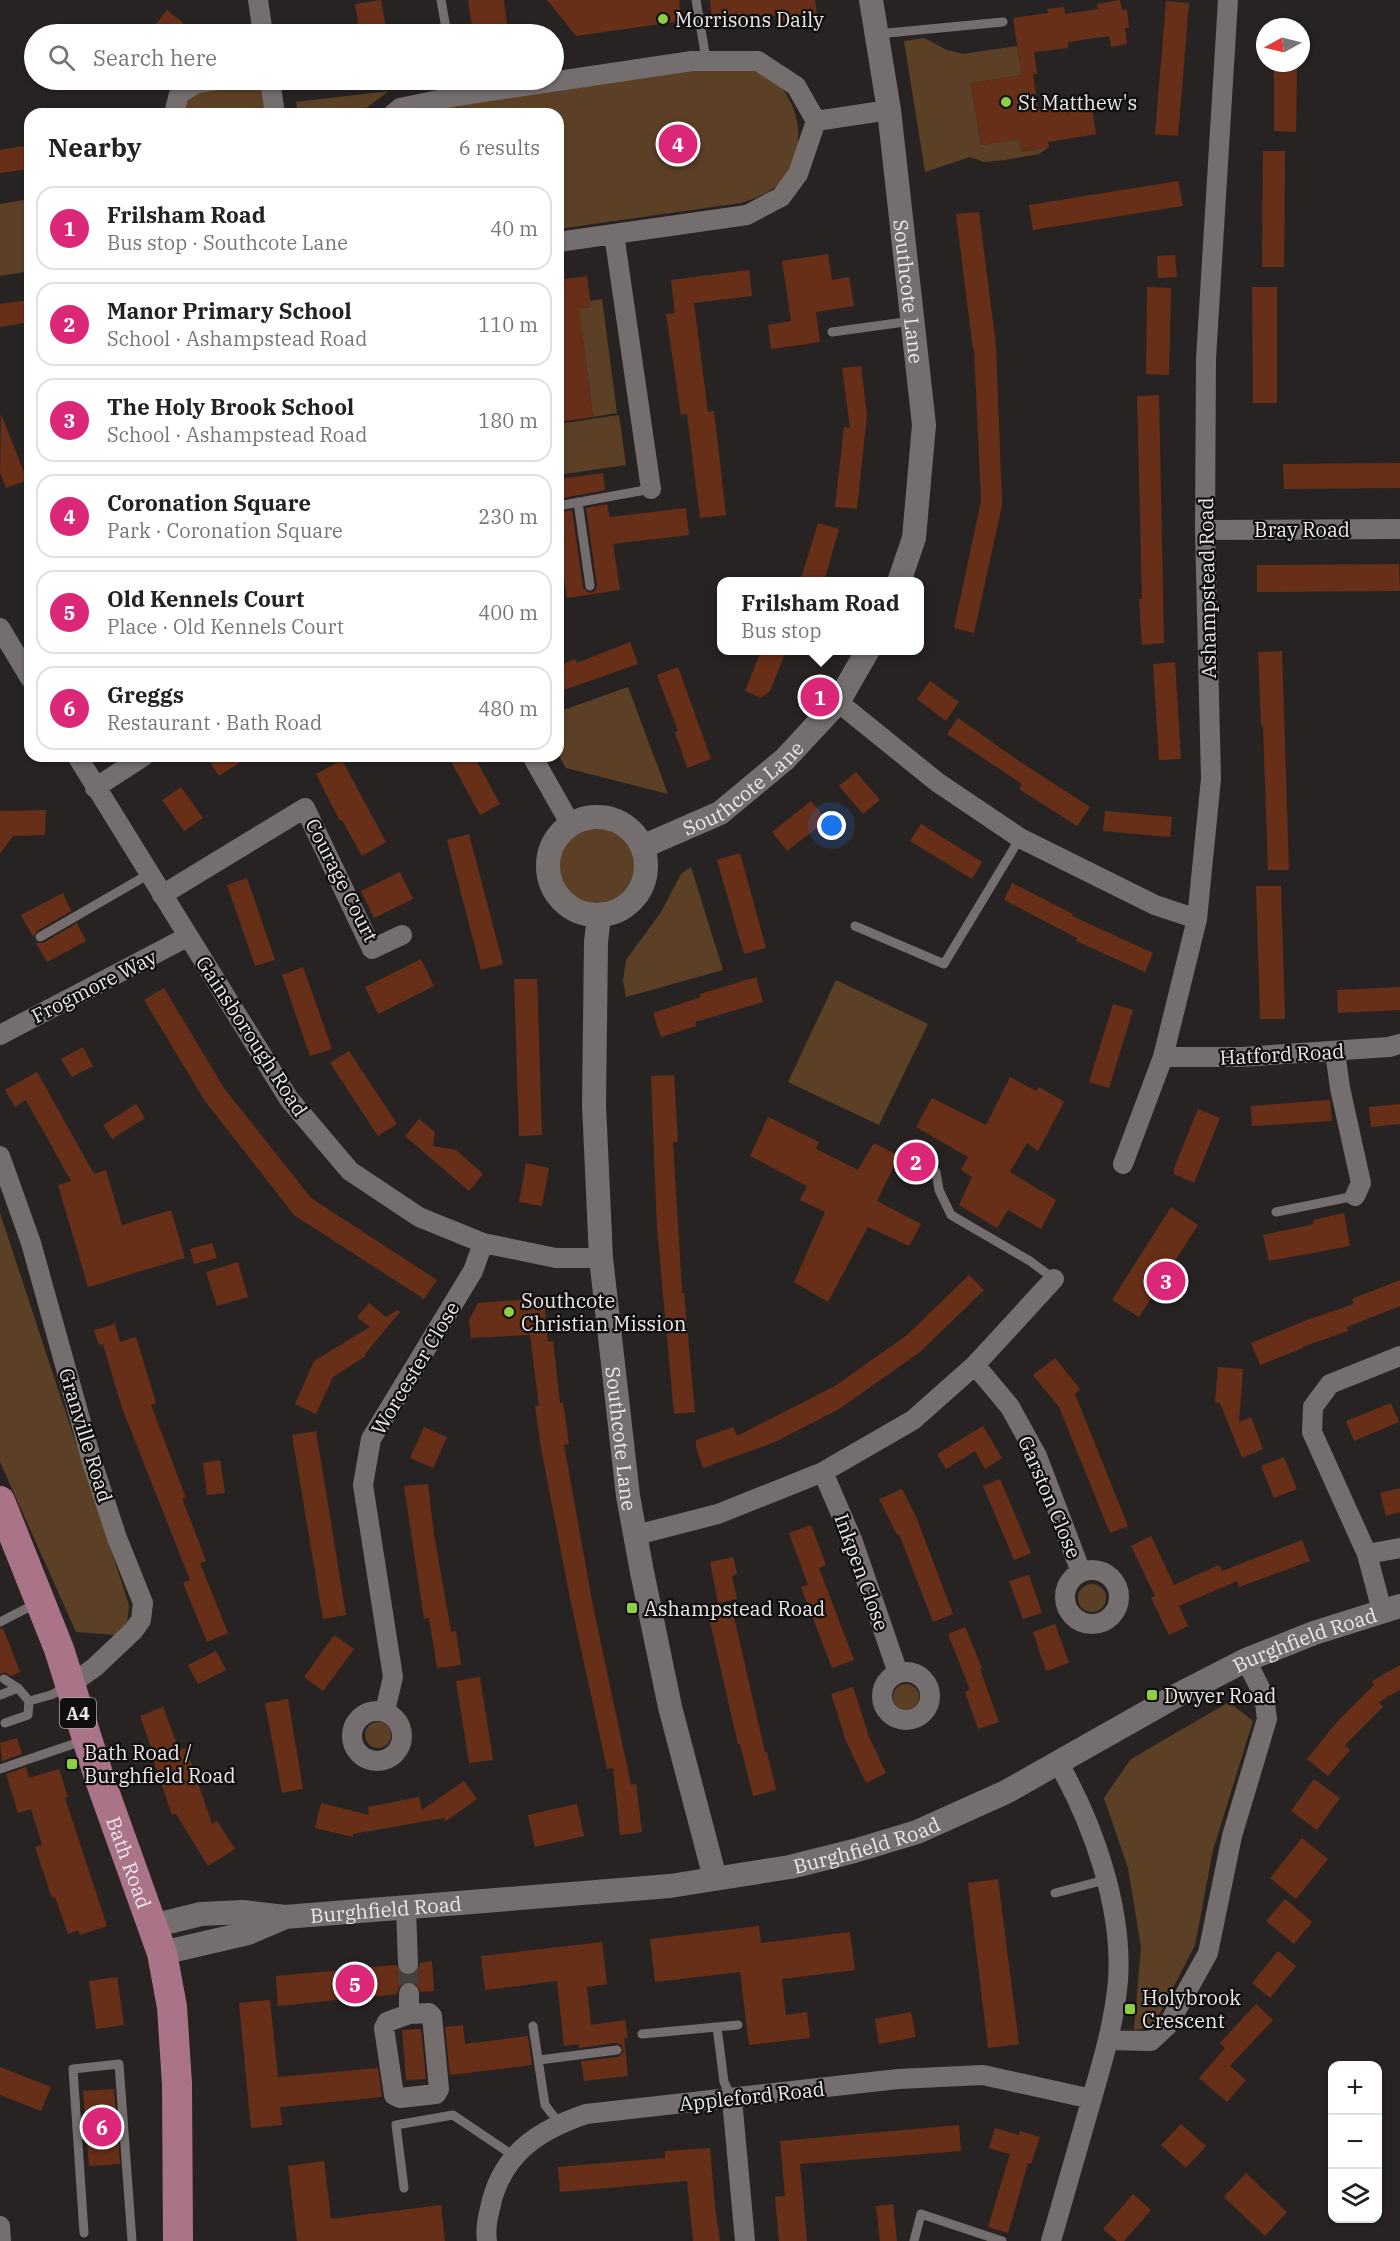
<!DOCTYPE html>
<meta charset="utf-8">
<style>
:root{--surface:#fff;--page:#f6f6f6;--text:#222;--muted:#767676;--line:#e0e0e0;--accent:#db2777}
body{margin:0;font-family:"IBM Plex Serif",serif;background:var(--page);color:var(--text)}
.controls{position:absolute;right:18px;bottom:18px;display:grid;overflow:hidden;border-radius:12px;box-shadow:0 2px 4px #0004}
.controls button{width:54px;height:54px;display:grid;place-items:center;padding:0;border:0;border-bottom:2px solid var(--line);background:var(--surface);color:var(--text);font:30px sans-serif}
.compass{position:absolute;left:1256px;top:18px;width:54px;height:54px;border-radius:50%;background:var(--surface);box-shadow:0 2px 4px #0004;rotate:263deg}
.you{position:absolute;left:832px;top:826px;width:21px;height:21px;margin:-15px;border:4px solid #fff;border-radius:50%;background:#1a73e8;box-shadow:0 0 0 9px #1a73e833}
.badge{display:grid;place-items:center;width:39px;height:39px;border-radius:50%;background:var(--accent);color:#fff;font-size:20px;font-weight:700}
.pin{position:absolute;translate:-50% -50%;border:3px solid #fff;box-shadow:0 2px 6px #0006}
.popup{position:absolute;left:717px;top:577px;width:207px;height:78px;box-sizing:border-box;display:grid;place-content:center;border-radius:12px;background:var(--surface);filter:drop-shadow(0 2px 4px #0005);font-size:20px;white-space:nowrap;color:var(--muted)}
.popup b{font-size:22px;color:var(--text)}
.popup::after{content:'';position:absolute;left:50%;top:100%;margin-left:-12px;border:12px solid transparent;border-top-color:var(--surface)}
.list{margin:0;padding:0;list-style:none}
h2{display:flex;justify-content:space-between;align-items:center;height:78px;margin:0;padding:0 24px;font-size:26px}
h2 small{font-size:20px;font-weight:400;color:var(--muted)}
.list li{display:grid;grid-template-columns:39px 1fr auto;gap:18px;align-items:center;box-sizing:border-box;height:84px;margin:0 12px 12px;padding:0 12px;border:2px solid var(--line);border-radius:18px}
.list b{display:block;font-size:22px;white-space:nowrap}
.list p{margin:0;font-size:20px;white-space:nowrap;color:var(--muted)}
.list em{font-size:20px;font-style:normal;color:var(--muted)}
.icon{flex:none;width:33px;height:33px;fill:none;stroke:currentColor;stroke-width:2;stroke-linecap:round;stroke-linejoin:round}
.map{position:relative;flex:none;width:1400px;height:2241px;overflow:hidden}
.search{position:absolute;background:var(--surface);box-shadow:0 2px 4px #0004;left:24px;top:24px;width:540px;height:66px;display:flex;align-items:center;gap:15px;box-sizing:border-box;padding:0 21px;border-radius:33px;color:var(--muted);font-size:22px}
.panel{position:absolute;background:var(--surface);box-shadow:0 2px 4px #0004;left:24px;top:108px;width:540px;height:654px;border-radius:18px}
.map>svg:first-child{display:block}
</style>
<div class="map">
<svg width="1400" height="2241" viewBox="0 0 1400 2241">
<rect width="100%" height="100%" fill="#282323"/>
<path fill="#5c4026" d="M924,38L947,50L963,54L1017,46L1022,75L971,83L981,145L1020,139L1021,152L1049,147L1039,154L1005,160L984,162L970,157L925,172L904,41Z
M732,64C742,67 754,68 764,73C777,79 785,91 791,103C804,130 800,167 775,187C765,195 753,199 741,203L558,229V114H416L437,107Z
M219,80H270L275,114H174L179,94Z
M389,91L358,114H298L296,102Z
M30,199V271L0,276V204Z
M602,299L617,413L593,417L582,332L571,309L590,307V301Z
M619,415L626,465L558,475V424Z
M628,687L668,794L566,768L558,754V712Z
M558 866a40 40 0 1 1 80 0a40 40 0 1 1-80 0Z
M691,867L723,970L626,997L623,981L626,960L661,912L681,874Z
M836,980L928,1024L879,1125L788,1082Z
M0,1213L129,1605L127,1625L117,1635L76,1632L0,1462Z
M1078 1598a14 14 0 1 1 28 0a14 14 0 1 1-28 0Z
M893 1697a13 13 0 1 1 26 0a13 13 0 1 1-26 0Z
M1229,1702L1253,1721L1213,1850L1195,1945L1153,2027L1134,2030L1141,1947L1128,1868L1104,1798L1131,1759Z
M365 1735a13 13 0 1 1 26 0a13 13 0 1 1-26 0Z"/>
<path fill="#682f18" d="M381,0L387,34H360L355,4Z
M468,0H504L508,34H473Z
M547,0H679L681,21L576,36Z
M710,0H815L817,16L779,21V15L712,22Z
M1120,0L1122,10H1127L1129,28H1125L1127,44L1111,47L1109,36L1068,42V48L1034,52L1037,74H1033L1038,109L1091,101L1096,134L1048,142L1049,147L1021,152L1020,139L981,145L971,83L1022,75L1013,18L1048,13L1047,9L1064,7L1065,14L1098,9L1097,4Z
M1166,1L1189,3L1178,136L1155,134Z
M167,10L183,23L174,34H148Z
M1274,63H1297L1296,132L1274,131Z
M30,145V169L0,173V150Z
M1263,151H1285L1284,267H1262Z
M1178,181L1183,206L1033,230L1029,205Z
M979,212L996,346L1002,505L974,633L954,628L981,501L974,348L973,349L956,214Z
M828,254L832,280L849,277L854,306L816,312L820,342L771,349L768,325L791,321L782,261Z
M1175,255L1177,277L1158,278L1157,256Z
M749,270L752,296L694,303L708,412L714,411L726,515L700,518L687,414L681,415L666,314L675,313L671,280Z
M587,276L591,307L579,308L593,417L558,422V280Z
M1147,287L1171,288L1169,375L1146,374Z
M1252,287H1277V403H1253Z
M30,300V322L0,327V304Z
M861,366L867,415L857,509L835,507L844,427L850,428L842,368Z
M1159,395L1164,643L1142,645L1139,599H1142L1137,396Z
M1,414L27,480L6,488L0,473Z
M1400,463V488L1284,489L1283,464Z
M603,473L605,490L558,499V479Z
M607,504L610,517L686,508L689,535L613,544L620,590L567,598L558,536V513L572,510L583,587L587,592L592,593L596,589L597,585L586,508Z
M818,523L839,529L824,582H800Z
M1399,564L1400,591L1257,592V565Z
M630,642L638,664L558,692V666L575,659L577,663Z
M761,651H786L770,691L761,698L745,691Z
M1282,651L1289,870H1268L1263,725L1261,726L1258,652Z
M1175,662L1181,759L1159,760L1153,664Z
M678,667L711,759L687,768L675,732L678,731L657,675Z
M930,681L959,702L946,721L917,699Z
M958,718L1019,761L1090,807L1077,826L1019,789L1022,784L947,734Z
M206,756H250L219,776Z
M448,756H474L500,804L480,815Z
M342,760L386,842L362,856L342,820L340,821L316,774Z
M856,772L880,800L863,814L839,786Z
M181,787L203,818L184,831L162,800Z
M811,801L827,820L787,851L772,832Z
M46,810L45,835L13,836L0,854V811Z
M1105,811L1172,817L1170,837L1103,831Z
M921,824L982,862L972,879L910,841Z
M469,834L503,964L481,970L447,840Z
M740,853L766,948L744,954L717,860Z
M400,872L413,899L374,918L361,891Z
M247,878L275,960L255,966L227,885Z
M1012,883L1073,914L1072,916L1153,953L1145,972L1076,941L1077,938L1004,900Z
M1256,886H1281L1285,1019H1260Z
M63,893L71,911L37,931L33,937L21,915Z
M77,923L86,941L47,962L36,943H43Z
M421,959L434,986L378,1014L365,987Z
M303,967L332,1049L310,1056L282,975Z
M756,977L763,1002L695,1022L696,1026L661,1037L653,1013L701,997L700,994Z
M514,979H537L542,1135L519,1136Z
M1400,987V1010L1338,1013L1337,990Z
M164,988L224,1088L311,1198L437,1280L424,1299L294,1215L205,1101L144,1000Z
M1113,1004L1133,1010L1109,1088L1089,1082Z
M83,1047L93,1066L72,1077L61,1059Z
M349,1051L397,1124L378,1136L330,1063Z
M37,1072L94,1174L106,1170L122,1225L171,1210L185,1258L88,1287L58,1185L71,1181L26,1100L15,1107L5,1090Z
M674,1075L678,1142H673L679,1241L682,1293H684L695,1412L674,1414L657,1228L651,1076Z
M1010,1077L1036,1091L1039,1087L1064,1102L1038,1151L1027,1143L1010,1172L1056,1200L1041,1229L1008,1210L997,1228L959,1205L972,1177L961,1170L968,1157L916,1127L932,1098L986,1125Z
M1330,1100L1332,1121L1252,1126L1251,1106Z
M136,1104L145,1118L112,1139L103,1125Z
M1400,1104V1124L1371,1127L1369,1107Z
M1198,1109L1220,1118L1194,1183L1174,1174V1168Z
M768,1117L819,1142L816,1149L858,1170L874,1143L899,1156L877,1201L921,1224L909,1246L868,1227L828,1302L794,1282L825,1212L800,1200L807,1186L750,1156Z
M419,1119L435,1132L433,1146L456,1150L483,1174L469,1191L405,1136Z
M526,1163L549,1168L542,1206L519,1202Z
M1171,1207L1198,1225L1139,1317L1112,1300Z
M1344,1213L1350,1246L1269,1261L1263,1235L1314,1224L1313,1220Z
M212,1243L217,1258L194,1264L190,1249Z
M238,1262L248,1297L217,1306L206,1272Z
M969,1275L984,1290L920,1352L839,1409L775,1442L703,1468L696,1447V1440L733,1427L737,1436L835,1386L907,1335Z
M1400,1280V1306L1347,1327L1348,1331L1302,1347L1303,1348L1260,1365L1251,1343L1307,1320L1354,1304L1352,1299Z
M544,1298L548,1342L553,1341L560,1403L563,1402L569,1444L564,1445L593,1606L631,1785L636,1784L642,1832L620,1835L613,1768L607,1769L571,1603L541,1448L535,1406H539L530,1335L471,1338L469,1320L478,1303Z
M369,1303L386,1317L398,1310L400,1312L365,1354L366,1356L333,1377L316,1414L295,1404L314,1361L370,1327L357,1317Z
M115,1324L120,1342L136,1337L156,1403L151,1405L186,1498H182L206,1561L200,1563L228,1633L207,1642L183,1583L190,1580L122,1408L103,1344L99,1345L94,1330Z
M1055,1358L1080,1389L1075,1394L1128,1526L1110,1533L1059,1407L1033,1375Z
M1218,1367L1243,1369L1239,1422L1251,1417L1263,1449L1242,1458L1220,1403L1215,1402Z
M1391,1403L1399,1422L1354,1441L1346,1421Z
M983,1426L1002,1458L985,1469L975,1451L946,1469L937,1454Z
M424,1427L447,1437L433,1468L410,1458Z
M316,1431L346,1615L323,1619L292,1435Z
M1284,1457L1297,1489L1274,1498L1261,1466Z
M220,1460L225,1493L207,1495L203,1463Z
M1000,1479L1031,1553L1014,1560L983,1486Z
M428,1484L434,1534L451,1632L456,1631L461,1665L437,1668L429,1618L424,1619L404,1486Z
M1400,1488V1512L1386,1516L1380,1493Z
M902,1489L917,1519L953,1614L933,1622L899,1534L897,1535L879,1499Z
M811,1525L826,1565L819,1568L854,1660L832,1668L801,1587L808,1585L789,1533Z
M1151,1536L1174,1585L1219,1565L1222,1571L1302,1540L1310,1561L1239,1587L1237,1581L1179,1606L1188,1626L1169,1635L1151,1598L1155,1596L1131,1546Z
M733,1557L737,1574L732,1576L737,1599L718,1603L710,1562Z
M1029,1575L1042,1613L1023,1619L1009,1581Z
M733,1613L765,1752H767L776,1790L753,1796L740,1744H738L709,1618Z
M1055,1624L1069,1663L1046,1671L1033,1632Z
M965,1627L982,1668L980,1669L999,1722L978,1729L965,1692L970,1690L948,1634Z
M3,1628L20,1672L11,1676L5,1672L0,1674V1629Z
M334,1635L354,1649L323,1691L304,1677Z
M216,1651L226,1670L198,1684L188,1665Z
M1400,1665V1690L1379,1702L1383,1707L1345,1745L1350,1750L1328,1776L1307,1759L1336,1723L1374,1685L1372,1681Z
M480,1677L493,1760L469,1763L456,1681Z
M853,1687L869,1737L886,1773L866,1783L846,1741L831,1694Z
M288,1699L303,1789L282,1793L265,1703Z
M163,1707L179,1750L186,1748L212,1824L217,1821L235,1849L208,1866L176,1814L172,1815L153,1759L155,1758L140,1716Z
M17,1738L22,1754L2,1761L0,1743Z
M26,1767L29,1778L59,1769L68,1797L65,1798L107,1926L80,1935L78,1930L68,1934L55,1897L52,1898L35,1847L42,1845L31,1809L18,1813L6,1774Z
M1314,1779L1340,1798L1317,1830L1291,1811Z
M464,1781L477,1799L446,1821L444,1818L353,1834V1837L315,1828L321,1803L369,1815L368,1807L419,1797L422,1810Z
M577,1804L584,1836L535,1847L528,1815Z
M1302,1838L1328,1859L1296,1899L1270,1878Z
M998,1879L1019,2044L988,2048L968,1883Z
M1285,1899L1312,1922L1294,1944L1266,1921Z
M759,1926L761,1943L850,1932L855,1970L782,1979L786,2015L807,2012L810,2038L749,2045L740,1972L655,1982L650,1939Z
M602,1942L607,1984L587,1987L591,2025L625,2020L628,2038H624L628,2076L584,2081L581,2061L618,2057L623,2052L622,2045L616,2043L579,2048V2044L564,2046L557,1981L485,1990L481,1956Z
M1278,1951L1296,1966L1270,1998L1252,1983Z
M432,1961L434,1991L421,1992L415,1983L408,1981L399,1987L397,1994L278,2006L276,1976L396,1965L402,1974L409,1976L418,1970L420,1963Z
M117,1977L124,2025L96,2029L89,1981Z
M270,2000L278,2077L378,2068L382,2097L280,2107L282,2125L251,2128L239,2003Z
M1256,2004L1273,2020L1230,2066L1246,2080L1227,2102L1199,2078L1225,2048L1220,2043Z
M911,2012L916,2037L879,2044L875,2019Z
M463,2025L465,2044L528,2036L532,2065L450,2075L445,2027Z
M421,2029L426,2079L406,2080L402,2030Z
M0,2067L51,2087L41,2111L0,2095Z
M114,2089L120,2164L89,2166L83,2091Z
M1181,2124L1206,2146L1186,2168L1161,2145Z
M959,2125L961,2151L800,2164L807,2241H779L775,2197L785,2196L780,2141Z
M995,2128L1019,2135L1020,2131L1040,2137L1031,2164L1028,2163L1008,2233L988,2227L1010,2154L989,2148Z
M710,2148L715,2207L720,2241H693L687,2181L560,2192L558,2167L665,2158V2151Z
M324,2161L331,2219L441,2205L445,2241H297L288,2166Z
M1246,2173L1287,2212L1265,2236L1224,2197Z
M1133,2194L1151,2210L1124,2241H1117L1103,2229Z
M893,2204L897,2241H880L876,2206Z"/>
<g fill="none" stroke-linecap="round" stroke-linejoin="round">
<path stroke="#454141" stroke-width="20" stroke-dasharray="20 10" stroke-linecap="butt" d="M408,1964L409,1993"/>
<path stroke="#746e6e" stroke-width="9" d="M441,0L447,34
M696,0L706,59
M877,34L1003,22
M455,80L457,96
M832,332L912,321
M578,502L590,586
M558,506L651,489
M855,926L944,964L1020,838
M40,937L149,874
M936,1172L939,1190L951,1215L1030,1261L1054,1279
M1276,1212L1355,1196
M0,1622L35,1604
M4,1679L18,1688L29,1701L51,1695L68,1686
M0,1695L18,1688
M5,1723L28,1715L29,1701
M0,1769L85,1740
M1055,1893L1105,1880
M533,2026L545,2105L559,2123
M717,2027L724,2082L732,2099
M642,2034L738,2025
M539,2060L617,2050
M404,2188L396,2125L453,2115L514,2156
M84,2233L73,2069L119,2064L132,2241
M914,2241L921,2214L1002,2241"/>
<path stroke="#746e6e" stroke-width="20" d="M258,0L263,34
M270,80L275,114
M174,114L179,94L197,83L219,80
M393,114L400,108L457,96L692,61H758L796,86L816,121L798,174L781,197L747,215L558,242
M816,121L889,110
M614,234L651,489
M1205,530L1400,529
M0,628L30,678
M838,702L937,782L1020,838L1155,905L1197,919
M77,756L289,1099L350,1171L419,1217L483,1243L556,1258H601
M532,756L571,825
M95,788L144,756
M162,895L305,808L372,949L402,935
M0,1035L187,937
M1335,1052L1340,1088L1361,1183L1355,1196
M1163,1057H1241L1389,1047L1400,1044
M0,1156L31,1243L92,1462L117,1538L143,1603L141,1620L133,1631L95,1667L70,1685
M1123,1164L1163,1057L1197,919L1211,779L1205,530L1206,359L1228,0
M975,1365L1010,1407L1037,1456L1081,1572
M823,1472L853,1542L898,1673
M636,1535L718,1514L823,1472L913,1420L975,1365L1054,1279
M1367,1554L1400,1548
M1065 1597a27 27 0 1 1 54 0a27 27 0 1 1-54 0Z
M1382,1611L1367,1554L1312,1432L1313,1407L1330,1384L1400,1356
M882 1696a24 24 0 1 1 48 0a24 24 0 1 1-48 0Z
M352 1736a25 25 0 1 1 50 0a25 25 0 1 1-50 0Z
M385,1711L393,1677L363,1485L371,1439L473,1271L483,1243
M406,1908L408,1964
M409,1993V2014L429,2013L432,2016L439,2089L436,2094L400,2098L394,2095L384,2028L387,2022L409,2014
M1109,2040L1151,2041L1168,2025L1208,1953L1232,1836L1267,1719L1264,1696L1246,1660
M732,2099L745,2241
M0,2226L1,2241
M487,2241C485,2228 488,2217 491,2204C503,2153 539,2130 586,2114L898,2079L983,2075L1092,2099
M1051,2241C1064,2196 1077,2150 1090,2105C1102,2063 1114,2025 1118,1981C1123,1909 1094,1826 1059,1764"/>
<g stroke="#746e6e" stroke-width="24">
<path id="s1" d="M871,0L889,110L924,425L914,538L899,582"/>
<circle cx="597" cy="866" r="49"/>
<path id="s2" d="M642,847L720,813L785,759L838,702L868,650"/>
<path id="s3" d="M599,916L596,942L594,1105L601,1258L628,1496L642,1572L670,1707L715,1878"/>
<path id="s4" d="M152,1926L201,1914L243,1912L285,1917L670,1886L790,1867L854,1851L917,1832L1006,1792L1174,1697L1246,1660L1314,1633L1400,1606"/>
<path d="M162,1953L248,1933L283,1918"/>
</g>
<path stroke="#ab7388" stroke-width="30" id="s5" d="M0,1501L59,1649L99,1777L162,1953L172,2007L177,2084L178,2241"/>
</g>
<g fill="#8ece43" stroke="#0f0d0d" stroke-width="2">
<circle cx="663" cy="19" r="6"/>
<circle cx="1006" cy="102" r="6"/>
<circle cx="509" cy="1312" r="6"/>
<rect x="626" y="1602" width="12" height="12" rx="3"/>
<rect x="1146" y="1689" width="12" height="12" rx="3"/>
<rect x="66" y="1758" width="12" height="12" rx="3"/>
<rect x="1124" y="2003" width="12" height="12" rx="3"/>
</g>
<g text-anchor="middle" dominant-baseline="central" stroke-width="4.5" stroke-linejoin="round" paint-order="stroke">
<rect fill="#0f0d0d" stroke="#aaa6a6" stroke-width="1.5" x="60" y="1698" width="36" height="30" rx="4.5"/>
<g font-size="18" font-weight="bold" fill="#ece8e8">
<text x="78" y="1713">A4</text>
</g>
<g font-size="20" fill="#ece8e8" stroke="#0f0d0d" text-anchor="start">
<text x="675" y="19">Morrisons Daily</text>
<text x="1018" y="102">St Matthew's</text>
<text x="521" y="1300">Southcote<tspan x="521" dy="23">Christian Mission</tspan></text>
<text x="644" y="1608">Ashampstead Road</text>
<text x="1164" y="1695">Dwyer Road</text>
<text x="84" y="1752">Bath Road /<tspan x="84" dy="23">Burghfield Road</tspan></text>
<text x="1142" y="1997">Holybrook<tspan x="1142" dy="23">Crescent</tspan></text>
</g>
<g font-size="20" fill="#ece8e8" stroke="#0f0d0d">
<text stroke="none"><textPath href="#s1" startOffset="294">Southcote Lane</textPath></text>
<text x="1302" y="529">Bray Road</text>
<text transform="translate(1207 588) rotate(-91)">Ashampstead Road</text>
<text stroke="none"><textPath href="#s2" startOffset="118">Southcote Lane</textPath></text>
<text transform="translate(342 880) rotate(63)">Courage Court</text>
<text transform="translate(94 986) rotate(-27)">Frogmore Way</text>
<text transform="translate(252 1036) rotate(57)">Gainsborough Road</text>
<text transform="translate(1282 1054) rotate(-3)">Hatford Road</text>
<text transform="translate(415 1368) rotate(-59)">Worcester Close</text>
<text transform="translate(86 1435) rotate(73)">Granville Road</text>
<text stroke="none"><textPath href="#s3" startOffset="524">Southcote Lane</textPath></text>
<text transform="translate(1050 1497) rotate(67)">Garston Close</text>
<text transform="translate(862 1572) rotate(70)">Inkpen Close</text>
<text stroke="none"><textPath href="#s4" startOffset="1208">Burghfield Road</textPath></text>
<text stroke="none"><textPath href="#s4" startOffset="722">Burghfield Road</textPath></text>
<text stroke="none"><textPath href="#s5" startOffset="384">Bath Road</textPath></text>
<text stroke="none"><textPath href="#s4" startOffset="236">Burghfield Road</textPath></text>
<text transform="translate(752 2096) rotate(-6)">Appleford Road</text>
</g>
</g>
</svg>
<div class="controls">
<button>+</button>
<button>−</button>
<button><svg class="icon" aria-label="layers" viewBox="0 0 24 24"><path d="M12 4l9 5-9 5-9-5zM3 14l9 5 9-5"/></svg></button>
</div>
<svg class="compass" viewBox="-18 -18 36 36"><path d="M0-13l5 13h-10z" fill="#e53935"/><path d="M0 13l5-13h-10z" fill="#767676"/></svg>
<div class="you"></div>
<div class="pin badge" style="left:820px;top:697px">1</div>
<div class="popup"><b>Frilsham Road</b>Bus stop</div>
<div class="pin badge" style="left:916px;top:1162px">2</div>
<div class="pin badge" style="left:1166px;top:1281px">3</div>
<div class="pin badge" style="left:678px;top:144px">4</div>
<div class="pin badge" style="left:355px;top:1984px">5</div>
<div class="pin badge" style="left:102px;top:2127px">6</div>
<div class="search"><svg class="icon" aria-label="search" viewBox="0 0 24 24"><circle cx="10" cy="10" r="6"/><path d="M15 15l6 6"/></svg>Search here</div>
<section class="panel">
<h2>Nearby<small>6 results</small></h2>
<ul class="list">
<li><span class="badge">1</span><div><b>Frilsham Road</b><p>Bus stop · Southcote Lane</p></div><em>40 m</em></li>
<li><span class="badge">2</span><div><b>Manor Primary School</b><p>School · Ashampstead Road</p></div><em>110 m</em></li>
<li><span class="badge">3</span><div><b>The Holy Brook School</b><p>School · Ashampstead Road</p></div><em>180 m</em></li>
<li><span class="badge">4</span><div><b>Coronation Square</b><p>Park · Coronation Square</p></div><em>230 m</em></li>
<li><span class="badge">5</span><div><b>Old Kennels Court</b><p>Place · Old Kennels Court</p></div><em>400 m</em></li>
<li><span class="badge">6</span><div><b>Greggs</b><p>Restaurant · Bath Road</p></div><em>480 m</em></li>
</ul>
</section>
</div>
